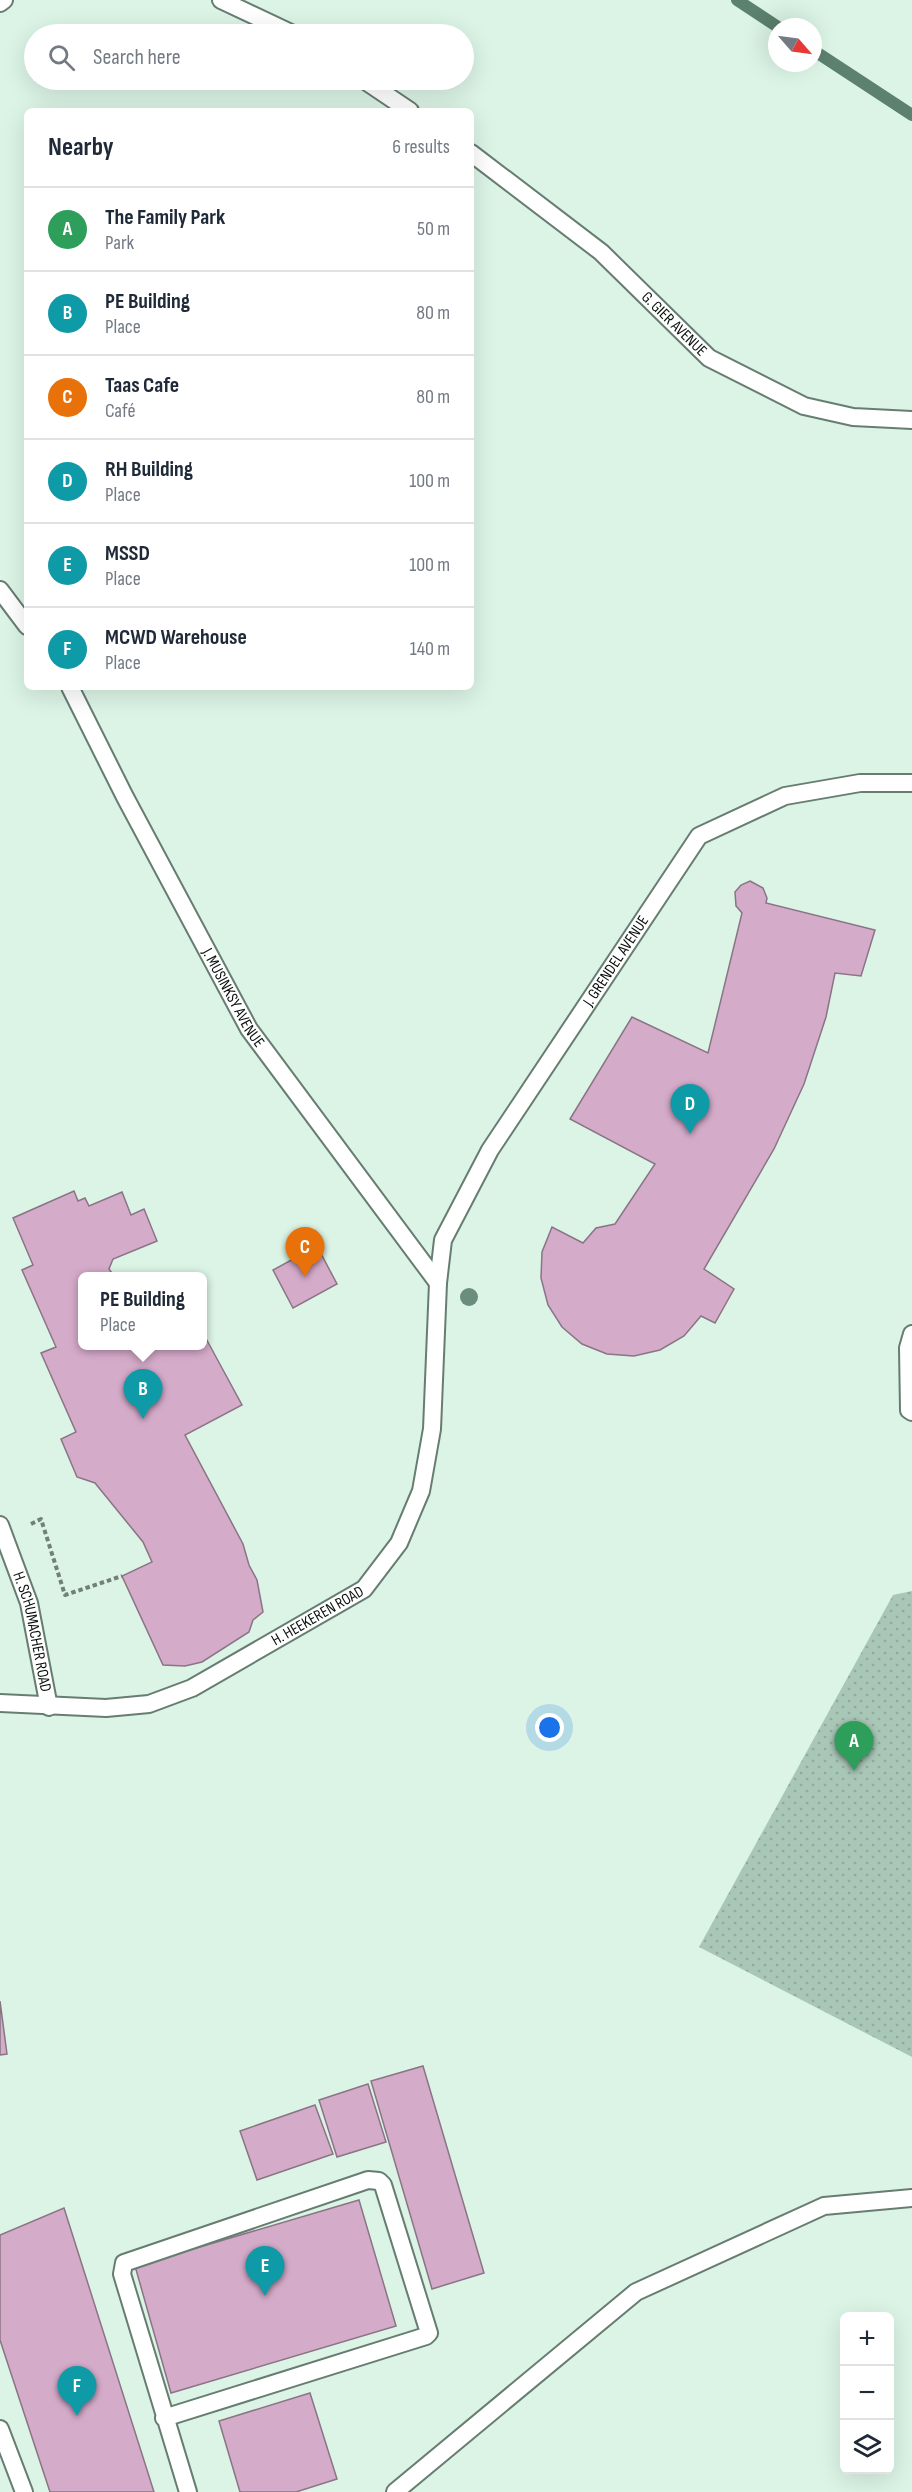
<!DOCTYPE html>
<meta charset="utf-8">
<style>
:root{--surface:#fff;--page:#f6f6f7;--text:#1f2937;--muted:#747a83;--line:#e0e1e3;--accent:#9a2a88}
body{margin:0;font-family:"Sofia Sans Condensed",sans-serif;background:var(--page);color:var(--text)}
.controls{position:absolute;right:18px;bottom:18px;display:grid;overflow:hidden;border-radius:9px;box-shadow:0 6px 24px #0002}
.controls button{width:54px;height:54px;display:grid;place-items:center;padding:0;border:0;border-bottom:2px solid var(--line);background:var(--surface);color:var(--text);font:30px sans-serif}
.compass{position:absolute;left:768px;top:18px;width:54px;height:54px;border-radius:50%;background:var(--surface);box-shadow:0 6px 24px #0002;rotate:118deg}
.you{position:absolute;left:550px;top:1728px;width:21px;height:21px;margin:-15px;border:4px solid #fff;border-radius:50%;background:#1a73e8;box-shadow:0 0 0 9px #1a73e833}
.badge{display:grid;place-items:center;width:39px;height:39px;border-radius:50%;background:var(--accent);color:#fff;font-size:20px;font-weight:700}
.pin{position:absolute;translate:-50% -50px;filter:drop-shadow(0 2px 3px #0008)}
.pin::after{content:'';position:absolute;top:32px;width:21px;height:18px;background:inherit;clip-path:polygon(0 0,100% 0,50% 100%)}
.popup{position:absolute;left:78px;top:1272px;width:129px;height:78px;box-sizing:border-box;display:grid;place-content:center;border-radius:9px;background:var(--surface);filter:drop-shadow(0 2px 4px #0005);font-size:20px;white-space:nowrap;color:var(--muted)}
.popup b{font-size:22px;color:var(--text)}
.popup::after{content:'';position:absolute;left:50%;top:100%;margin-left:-12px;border:12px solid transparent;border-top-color:var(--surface)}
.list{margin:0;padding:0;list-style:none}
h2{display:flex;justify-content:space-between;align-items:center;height:78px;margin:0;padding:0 24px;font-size:26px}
h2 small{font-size:20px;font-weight:400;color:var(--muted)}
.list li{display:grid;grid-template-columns:39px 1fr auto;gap:18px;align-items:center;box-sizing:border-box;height:84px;padding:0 24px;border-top:2px solid var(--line)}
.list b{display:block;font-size:22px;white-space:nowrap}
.list p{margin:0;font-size:20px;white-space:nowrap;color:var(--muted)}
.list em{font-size:20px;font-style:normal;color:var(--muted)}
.icon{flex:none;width:33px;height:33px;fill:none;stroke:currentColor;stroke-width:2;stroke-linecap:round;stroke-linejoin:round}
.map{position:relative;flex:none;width:912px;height:2492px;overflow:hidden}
.search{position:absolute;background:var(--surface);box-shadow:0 6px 24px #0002;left:24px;top:24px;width:450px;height:66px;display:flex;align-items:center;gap:15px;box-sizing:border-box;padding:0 21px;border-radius:33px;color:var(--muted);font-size:22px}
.panel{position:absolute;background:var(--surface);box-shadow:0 6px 24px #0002;left:24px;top:108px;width:450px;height:582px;border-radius:9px}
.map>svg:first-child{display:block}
</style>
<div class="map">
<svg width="912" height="2492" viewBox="0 0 912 2492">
<defs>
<pattern id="park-dots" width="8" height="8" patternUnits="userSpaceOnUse" patternTransform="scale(1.5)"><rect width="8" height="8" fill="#a9c7b7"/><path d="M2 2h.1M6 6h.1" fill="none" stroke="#90aa9c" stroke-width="1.8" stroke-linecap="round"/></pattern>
</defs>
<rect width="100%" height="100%" fill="#dbf4e6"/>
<path fill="url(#park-dots)" d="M912,1591V2057L699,1947L893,1595Z"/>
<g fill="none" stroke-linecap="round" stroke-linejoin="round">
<path stroke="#5c816e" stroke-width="12" d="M737,0L778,27
M813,50L912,115"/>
</g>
<path fill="#d5abca" stroke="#897584" stroke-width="1.5" d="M750,881L763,888L767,898L766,903L875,930L861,976L835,973L826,1017L804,1084L774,1149L704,1269L734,1289L715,1323L701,1316L684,1336L660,1350L634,1356L607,1354L582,1344L562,1327L548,1305L541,1278L542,1252L552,1227L583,1243L596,1228L615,1224L655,1164L570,1119L632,1017L708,1053L742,913L736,906L735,892L741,885Z
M74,1191L78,1201L85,1198L89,1206L122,1192L131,1215L144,1209L157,1241L113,1259L109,1269L114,1276H83V1346H203V1333L242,1405L185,1435L243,1544L249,1565L257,1580L263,1612L253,1620L249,1632L202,1662L185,1666L163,1665L122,1576L152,1562L143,1542L95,1483L77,1477L61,1439L76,1432L41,1353L56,1347L22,1270L33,1265L13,1218Z
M317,1246L337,1284L293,1308L273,1270Z
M0,2001L7,2054L0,2055Z
M423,2066L484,2273L432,2289L371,2081Z
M368,2084L386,2142L337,2157L319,2100Z
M315,2105L333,2154L257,2180L240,2131Z
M359,2200L396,2326L171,2393L135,2266Z
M64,2208L154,2492H50L0,2340V2235Z
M310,2393L337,2479L296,2492H240L219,2421Z"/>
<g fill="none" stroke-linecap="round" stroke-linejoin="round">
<defs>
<g id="service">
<path d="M221,0L293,34"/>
<path d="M0,3L4,0"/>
<path d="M364,80L410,111"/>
<path id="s1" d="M471,153L601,252L709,358L804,406L853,417L912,420"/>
<path d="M0,590L27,626"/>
<path id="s2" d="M70,687L125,797L249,1029L438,1283"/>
<path d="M912,1334L908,1348L909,1410L912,1412"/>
<path id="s3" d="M0,1525L29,1603L49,1707"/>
<path id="s4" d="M0,1703L106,1708L149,1704L192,1688L364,1589L399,1543L421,1491L432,1429L438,1283L443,1240L490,1150L699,836L785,796L860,783H912"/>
<path d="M164,2418L426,2336L429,2333L383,2185L379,2181L368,2180L124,2263L122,2274L188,2492"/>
<path d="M0,2429L24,2492"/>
<path d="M395,2492L636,2292L824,2206L912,2198"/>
</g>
</defs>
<use href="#service" stroke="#677d71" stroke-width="20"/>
<path stroke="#718178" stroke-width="4" stroke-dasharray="4.5 3" stroke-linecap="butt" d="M31,1524L41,1519L65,1595L122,1576"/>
<use href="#service" stroke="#fff" stroke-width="16"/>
</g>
<circle fill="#6b8d7e" cx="469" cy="1297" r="9"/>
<g text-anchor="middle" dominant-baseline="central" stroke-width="4.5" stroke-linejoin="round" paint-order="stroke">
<g font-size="16" fill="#08100c" stroke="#effef6">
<text stroke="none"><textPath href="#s1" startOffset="266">G. GIER AVENUE</textPath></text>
<text stroke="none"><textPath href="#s4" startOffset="1089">J. GRENDEL AVENUE</textPath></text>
<text stroke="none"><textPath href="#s2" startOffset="351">J. MUSINKSY AVENUE</textPath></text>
<text stroke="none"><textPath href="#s4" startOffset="340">H. HEEKEREN ROAD</textPath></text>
<text stroke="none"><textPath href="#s3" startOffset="112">H. SCHUMACHER ROAD</textPath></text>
</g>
</g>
</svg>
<div class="controls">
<button>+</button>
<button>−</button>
<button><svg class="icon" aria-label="layers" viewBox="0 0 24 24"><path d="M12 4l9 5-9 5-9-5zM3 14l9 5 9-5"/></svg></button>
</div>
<svg class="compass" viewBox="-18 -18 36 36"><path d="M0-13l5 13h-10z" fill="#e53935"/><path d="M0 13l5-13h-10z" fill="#747a83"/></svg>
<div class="you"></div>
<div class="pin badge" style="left:854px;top:1771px;background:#2e9e5b">A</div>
<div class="pin badge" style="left:143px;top:1419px;background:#0f9aa8">B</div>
<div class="popup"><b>PE Building</b>Place</div>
<div class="pin badge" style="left:305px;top:1277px;background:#e8710a">C</div>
<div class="pin badge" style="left:690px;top:1134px;background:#0f9aa8">D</div>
<div class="pin badge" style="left:265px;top:2296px;background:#0f9aa8">E</div>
<div class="pin badge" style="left:77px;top:2416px;background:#0f9aa8">F</div>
<div class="search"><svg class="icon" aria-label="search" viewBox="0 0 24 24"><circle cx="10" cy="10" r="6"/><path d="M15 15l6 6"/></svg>Search here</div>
<section class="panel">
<h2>Nearby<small>6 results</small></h2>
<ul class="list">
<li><span class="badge" style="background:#2e9e5b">A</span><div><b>The Family Park</b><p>Park</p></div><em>50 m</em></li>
<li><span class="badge" style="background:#0f9aa8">B</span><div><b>PE Building</b><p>Place</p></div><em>80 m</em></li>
<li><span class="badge" style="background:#e8710a">C</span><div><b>Taas Cafe</b><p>Café</p></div><em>80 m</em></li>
<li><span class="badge" style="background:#0f9aa8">D</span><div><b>RH Building</b><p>Place</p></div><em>100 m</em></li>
<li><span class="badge" style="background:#0f9aa8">E</span><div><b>MSSD</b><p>Place</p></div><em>100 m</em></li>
<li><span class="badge" style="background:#0f9aa8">F</span><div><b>MCWD Warehouse</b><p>Place</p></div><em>140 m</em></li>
</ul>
</section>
</div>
